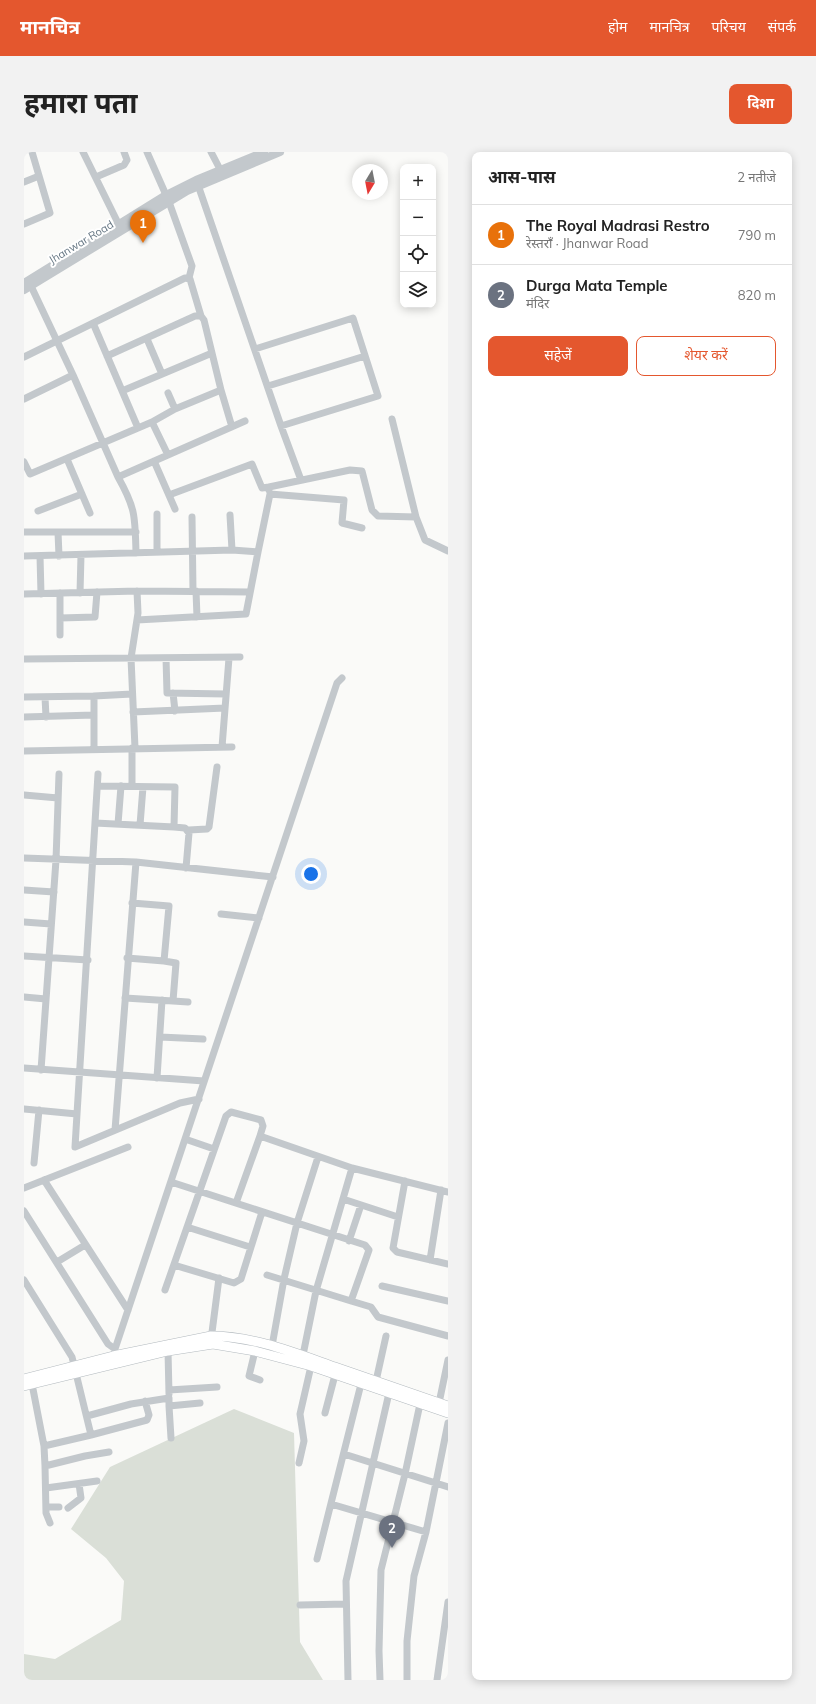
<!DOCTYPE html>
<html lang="hi">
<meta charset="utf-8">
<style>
:root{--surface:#fff;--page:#f2f2f2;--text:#222;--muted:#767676;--line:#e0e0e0;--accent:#e4572e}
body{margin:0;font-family:Mulish,"Noto Sans Devanagari",sans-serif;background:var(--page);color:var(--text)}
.controls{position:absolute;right:12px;top:12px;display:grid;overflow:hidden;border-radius:8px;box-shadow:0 2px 10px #0003}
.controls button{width:36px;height:36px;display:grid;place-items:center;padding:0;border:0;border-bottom:1px solid var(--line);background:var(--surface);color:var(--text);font:20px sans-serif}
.compass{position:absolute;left:328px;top:12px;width:36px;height:36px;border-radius:50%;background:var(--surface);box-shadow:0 2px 10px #0003;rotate:190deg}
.you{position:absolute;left:287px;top:722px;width:14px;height:14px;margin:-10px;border:3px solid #fff;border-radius:50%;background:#1a73e8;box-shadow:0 0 0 6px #1a73e833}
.badge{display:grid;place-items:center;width:26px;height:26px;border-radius:50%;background:var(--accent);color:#fff;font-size:13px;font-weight:700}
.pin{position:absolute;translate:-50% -33px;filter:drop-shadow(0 1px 2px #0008)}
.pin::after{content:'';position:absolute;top:21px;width:14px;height:12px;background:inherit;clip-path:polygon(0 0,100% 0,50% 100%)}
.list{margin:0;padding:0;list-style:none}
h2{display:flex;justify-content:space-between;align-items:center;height:52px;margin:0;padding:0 16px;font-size:17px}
h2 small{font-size:13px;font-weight:400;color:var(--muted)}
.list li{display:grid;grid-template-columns:26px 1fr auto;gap:12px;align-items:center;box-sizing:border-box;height:60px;padding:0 16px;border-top:1px solid var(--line)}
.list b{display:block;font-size:15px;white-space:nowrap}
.list p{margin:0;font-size:13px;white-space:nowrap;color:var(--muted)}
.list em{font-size:13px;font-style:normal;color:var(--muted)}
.actions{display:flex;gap:8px;padding:12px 16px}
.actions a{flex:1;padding:9px 0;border:1px solid var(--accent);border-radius:8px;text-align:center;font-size:14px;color:var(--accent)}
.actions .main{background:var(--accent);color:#fff}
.icon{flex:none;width:22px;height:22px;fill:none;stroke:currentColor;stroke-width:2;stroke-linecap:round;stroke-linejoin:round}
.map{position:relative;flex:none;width:424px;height:1528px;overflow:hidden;border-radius:8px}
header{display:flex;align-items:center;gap:24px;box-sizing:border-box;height:56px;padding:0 20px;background:var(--accent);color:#fff}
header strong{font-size:19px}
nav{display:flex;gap:22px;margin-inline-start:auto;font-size:14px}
.intro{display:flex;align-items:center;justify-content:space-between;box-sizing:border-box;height:96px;padding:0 24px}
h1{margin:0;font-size:28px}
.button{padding:10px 18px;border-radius:8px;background:var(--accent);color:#fff;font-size:14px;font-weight:700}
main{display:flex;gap:24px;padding:0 24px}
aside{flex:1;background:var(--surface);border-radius:8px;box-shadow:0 2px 10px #0003}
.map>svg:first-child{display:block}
</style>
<header>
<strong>मानचित्र</strong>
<nav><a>होम</a><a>मानचित्र</a><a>परिचय</a><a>संपर्क</a></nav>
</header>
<div class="intro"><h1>हमारा पता</h1><a class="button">दिशा</a></div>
<main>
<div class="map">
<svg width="424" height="1528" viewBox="0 0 424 1528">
<rect width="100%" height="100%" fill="#fafaf8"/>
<path fill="#dadfd7" d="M210,1257L270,1281L276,1490L299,1528H0V1502L31,1507L97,1468L100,1429L82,1406L47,1377L86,1315Z"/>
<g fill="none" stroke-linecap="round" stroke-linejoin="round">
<defs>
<path id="secondary" d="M0,1227L89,1204L187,1184C229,1184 271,1201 311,1215C349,1228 386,1241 424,1254
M0,1234L144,1199L189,1192L231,1199L287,1214L424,1261"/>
</defs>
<use href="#secondary" stroke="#b3babf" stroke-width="10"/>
<path stroke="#c3c8cc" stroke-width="7" d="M59,0L95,73
M123,0L142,43
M187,0L199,23
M72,25L100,13L103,8L100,0
M0,30L15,24
M174,33L257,274L354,244L329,166L231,197
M145,50L168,114L165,126
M0,72L26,61L8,0
M7,134L49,223L94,325
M69,171L114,276L128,270L144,303
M123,187L138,222
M83,204L171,164H177L180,168L188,201
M0,205L161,126L166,127L177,164
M244,234L341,204
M98,239L188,201L197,238
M144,241L151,257
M0,247L49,223
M368,267L392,365
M128,270L151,257L197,238L208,275
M257,274L277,328
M43,307L66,361
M130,309L151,357
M0,310L6,322L114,276
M245,335L326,318L338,319L348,358L354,364L392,365L401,388L424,399
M145,343L228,312L238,336L245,335V338
M14,359L58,342
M133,362V400
M206,363L208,398
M168,365L169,439
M0,380H112
M34,380L35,404
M112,401C111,365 112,357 94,325L221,269
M0,404L208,398L234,400L246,342L320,348L318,371L338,376
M16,404L17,442
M172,439L173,465
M56,441L57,403
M0,442L113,439
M36,466L71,465L73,440
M113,468L222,462L234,400
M36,483V441
M142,506L143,541L202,542
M0,507L216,505
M149,541L151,559
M0,545L70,544
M21,545L22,565
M109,560L201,556
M0,565L70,563
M198,595L205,506
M111,596L107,506L114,461L113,439L226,440
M70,597V544L108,542
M0,599L208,595
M108,634V596
M0,643L34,646
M71,671L150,675L151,635L74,634
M94,672L97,634
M116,673L119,635
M150,675L161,676L165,681L162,716
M165,678L183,677L185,675L193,615
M0,706L112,710L249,725
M0,738L30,740
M197,762L235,766
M0,770L27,772
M0,804L64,808
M103,806L140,809L145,754L108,751
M0,845L22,847
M101,846L149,849L152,811L140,809
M149,849L164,850
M136,885L179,887
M0,916L180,929
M17,918L32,708L35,622
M133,926L138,848
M0,957L53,962L74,622
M53,962L51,995L156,951L175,947
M91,978L112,710
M161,987L190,997
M10,1011L15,958
M328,1016L424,1040
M20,1028L104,1158
M381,1029L369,1096L373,1100L424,1112
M147,1030L341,1093L345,1098L327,1149L243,1123
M0,1036L104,995
M319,1047L374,1065
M212,1051L236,984L328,1016L292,1139L279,1203
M0,1059L84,1192L91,1197
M163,1075L226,1095
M325,1089L337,1053
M406,1108L417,1038
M33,1110L61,1093
M150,1113L210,1131L217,1127L238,1060
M0,1128L48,1205L67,1283L20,1294L8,1232
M358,1134L424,1149
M141,1138L202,964L207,960L237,968L239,974L236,984
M327,1149L347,1155L354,1165L424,1184
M187,1188L195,1126
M248,1194L260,1127L273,1071L294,1005
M144,1199L145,1242
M231,1199L225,1224L236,1228
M90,1207L91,1197L313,531L318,526
M352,1229L362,1184
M145,1238L193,1235
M415,1251L424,1208
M145,1254L147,1286
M301,1261L311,1223
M63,1264L107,1252L145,1246V1254L176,1251
M67,1283L123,1268L125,1263L121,1249
M20,1294L21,1314
M320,1302L424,1335
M275,1311L280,1289L276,1262L287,1214
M22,1336L73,1329
M307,1352L402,1380
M22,1355H35
M44,1356L57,1346L55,1332
M26,1371L22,1361L21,1314L61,1304L85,1300
M293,1407L337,1232
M276,1453L322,1452
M324,1528L322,1429L365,1241
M356,1528L355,1499L357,1418L381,1322L396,1252
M383,1528V1489L390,1424L402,1380L424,1271
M413,1528L424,1450"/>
<path stroke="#c3c8cc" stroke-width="8" d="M0,131L142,43L172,28L240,0
M0,138L163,39L256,0"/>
<use href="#secondary" stroke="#fff" stroke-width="9"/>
</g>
<g text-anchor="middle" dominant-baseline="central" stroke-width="4" stroke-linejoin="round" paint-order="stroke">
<g font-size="11" fill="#657683" stroke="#fff">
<text transform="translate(57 90) rotate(-31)">Jhanwar Road</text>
</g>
</g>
</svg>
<div class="controls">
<button>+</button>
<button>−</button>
<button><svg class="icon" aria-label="locate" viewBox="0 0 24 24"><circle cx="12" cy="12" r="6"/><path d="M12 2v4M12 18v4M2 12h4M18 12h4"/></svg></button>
<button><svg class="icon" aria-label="layers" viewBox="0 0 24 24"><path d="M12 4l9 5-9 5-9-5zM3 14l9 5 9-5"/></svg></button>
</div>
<svg class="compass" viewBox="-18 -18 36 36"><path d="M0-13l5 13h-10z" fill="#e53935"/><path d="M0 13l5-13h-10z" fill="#767676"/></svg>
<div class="you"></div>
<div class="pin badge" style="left:119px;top:91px;background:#e8710a">1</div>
<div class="pin badge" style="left:368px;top:1396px;background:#6b7280">2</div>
</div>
<aside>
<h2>आस-पास<small>2 नतीजे</small></h2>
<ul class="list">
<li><span class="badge" style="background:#e8710a">1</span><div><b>The Royal Madrasi Restro</b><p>रेस्तराँ · Jhanwar Road</p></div><em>790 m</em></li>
<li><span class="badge" style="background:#6b7280">2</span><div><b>Durga Mata Temple</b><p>मंदिर</p></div><em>820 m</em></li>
</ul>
<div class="actions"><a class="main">सहेजें</a><a>शेयर करें</a></div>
</aside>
</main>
